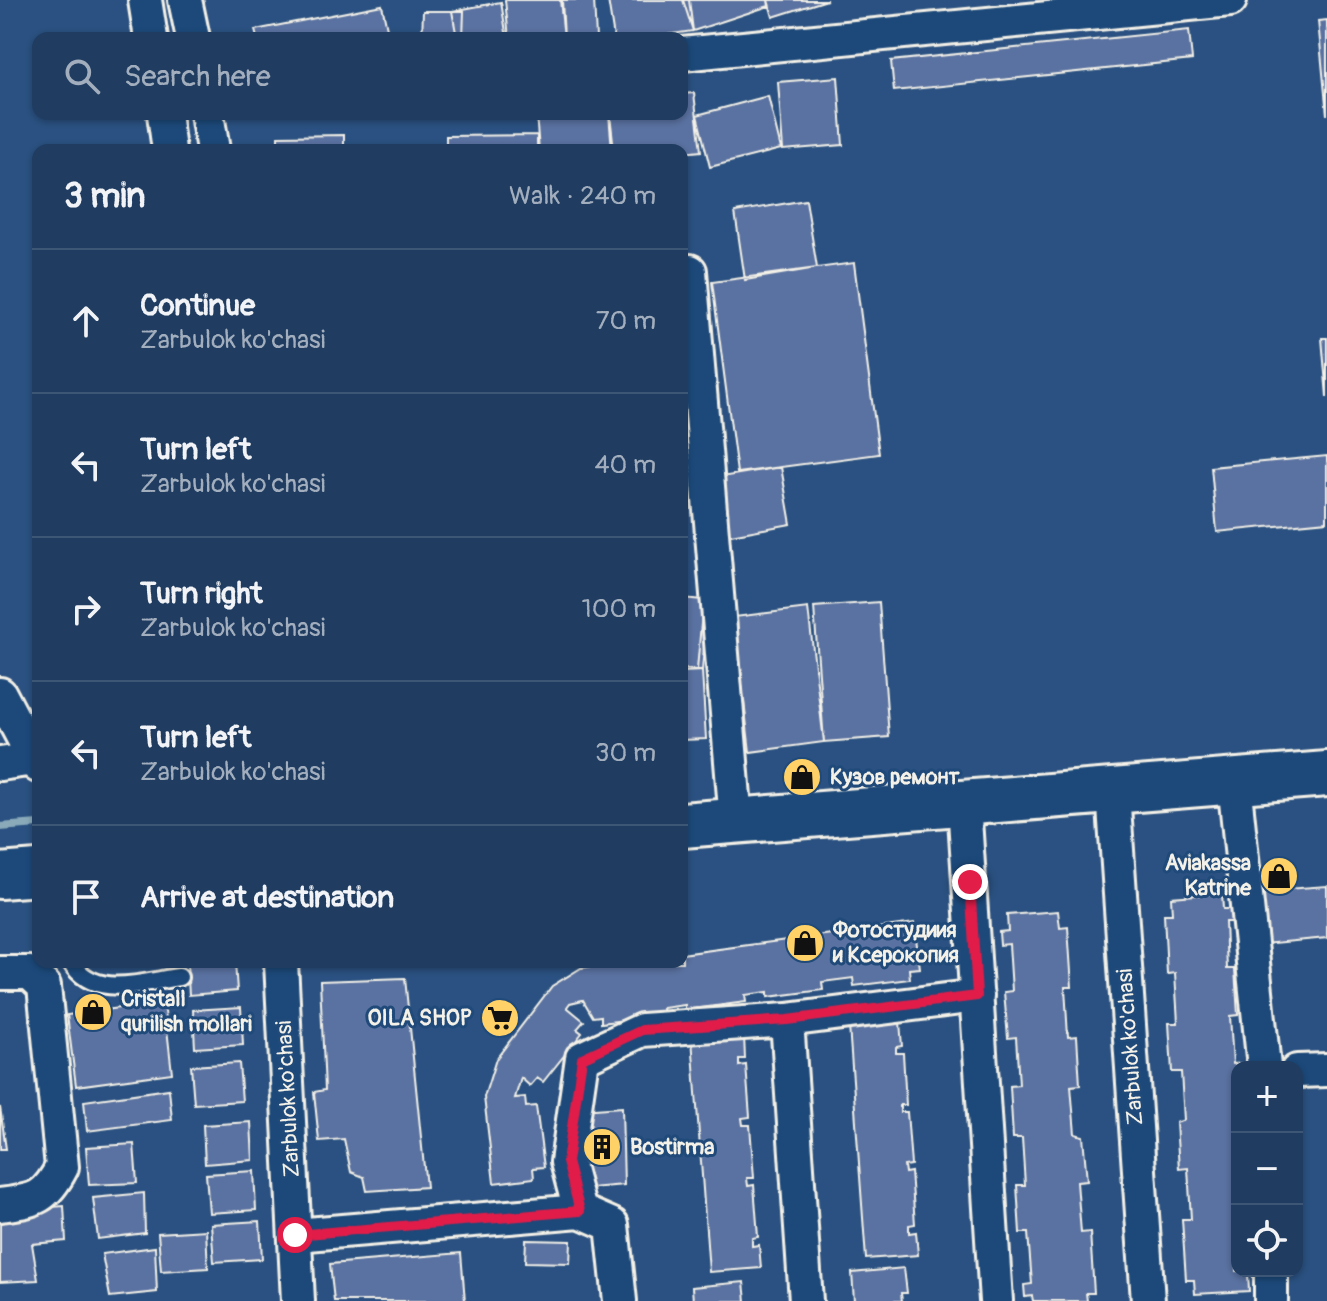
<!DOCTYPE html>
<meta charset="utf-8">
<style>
:root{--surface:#203d61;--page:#284467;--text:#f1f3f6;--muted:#a2aebd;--line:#3d5676}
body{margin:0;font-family:Pangolin,sans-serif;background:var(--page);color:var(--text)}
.controls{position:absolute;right:24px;bottom:24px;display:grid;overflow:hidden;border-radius:16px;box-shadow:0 2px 6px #0004}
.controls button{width:72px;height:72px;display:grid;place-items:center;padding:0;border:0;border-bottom:2px solid var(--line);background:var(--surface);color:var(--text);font:40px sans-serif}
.stop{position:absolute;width:24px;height:24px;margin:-18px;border:6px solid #e11d48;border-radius:50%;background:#fff}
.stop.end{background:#e11d48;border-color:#fff;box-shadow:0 2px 8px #0008}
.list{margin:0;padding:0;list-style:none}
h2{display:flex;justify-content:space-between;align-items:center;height:104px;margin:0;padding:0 32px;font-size:34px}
h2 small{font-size:26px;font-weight:400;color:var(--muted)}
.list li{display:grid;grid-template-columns:52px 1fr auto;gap:24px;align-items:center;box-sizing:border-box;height:144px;padding:0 32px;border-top:2px solid var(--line)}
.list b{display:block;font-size:30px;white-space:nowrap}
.list p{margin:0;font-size:26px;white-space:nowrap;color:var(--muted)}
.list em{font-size:26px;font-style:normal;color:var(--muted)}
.icon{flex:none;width:44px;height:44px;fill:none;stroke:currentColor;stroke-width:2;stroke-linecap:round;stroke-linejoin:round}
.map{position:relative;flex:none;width:1327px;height:1301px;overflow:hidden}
.search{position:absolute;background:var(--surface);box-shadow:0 2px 6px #0004;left:32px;top:32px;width:656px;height:88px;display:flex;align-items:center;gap:20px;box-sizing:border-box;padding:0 28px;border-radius:16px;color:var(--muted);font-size:30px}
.panel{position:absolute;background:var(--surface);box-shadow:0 2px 6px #0004;left:32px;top:144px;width:656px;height:824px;border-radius:16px}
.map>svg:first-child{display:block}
</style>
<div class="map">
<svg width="1327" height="1301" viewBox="0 0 1327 1301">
<rect width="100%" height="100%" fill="#2a5181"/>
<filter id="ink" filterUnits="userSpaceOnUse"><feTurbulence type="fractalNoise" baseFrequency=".0125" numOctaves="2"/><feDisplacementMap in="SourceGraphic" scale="16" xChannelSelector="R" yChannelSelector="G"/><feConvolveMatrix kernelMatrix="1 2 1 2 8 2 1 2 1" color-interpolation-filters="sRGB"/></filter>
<g filter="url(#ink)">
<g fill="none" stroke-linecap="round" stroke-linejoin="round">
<path stroke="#8aaaba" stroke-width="8" d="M0,827L38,824"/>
</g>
<path fill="#5a72a1" stroke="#f4f1e8" stroke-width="2" d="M505,0H560L564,38H509Z
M562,0H594L596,38H564Z
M608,0H689L693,31L645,38H614Z
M683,0H768L769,6L693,31Z
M768,0H827L773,17Z
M501,2L507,38H457L452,11Z
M382,5L389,38H257L255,30Z
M423,11H464L463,38H422Z
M1327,20V115L1318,21Z
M1189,30L1192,60L894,91L891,61Z
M838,77L843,145L783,150L778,82Z
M694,93L701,151L682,153V150H614L610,114H682V94Z
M768,96L781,149L710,167L697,115Z
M536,114H609L612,150H539Z
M344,135V150H278V136Z
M537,135V150H446V136Z
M806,200L817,268L745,280L735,212Z
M854,263L879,454L737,473L712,282Z
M1322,338H1327V397Z
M1327,456V521L1217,532L1211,467Z
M781,467L791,524L725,536L715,478Z
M682,598L703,600L697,670L682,669Z
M703,600H708L702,671L697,670Z
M879,602L889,737L824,742L814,607Z
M808,608L824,742L750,752L734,617Z
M702,671L706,739L682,740V672Z
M1327,886V938L1263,944L1259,891Z
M1222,893L1223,909H1232L1233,922H1225L1227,969H1235L1238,1015L1230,1016L1233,1064L1242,1063V1067H1237V1271H1255V1274H1248L1249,1291L1195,1294L1194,1280H1186L1182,1219H1191L1188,1168L1179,1169L1176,1123L1184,1120L1181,1072H1172L1169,1023H1178L1175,973L1167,974L1164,914H1172L1171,897Z
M1058,911L1060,928L1068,927L1072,987H1065L1068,1037L1077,1036L1080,1085L1071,1086L1075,1134L1083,1136L1087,1181L1077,1182L1081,1233L1090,1232L1094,1293H1086L1087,1301H1033L1032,1296L1025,1297L1024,1285L1032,1284L1028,1233H1020L1017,1185H1025L1022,1138H1013L1010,1086L1019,1085L1016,1037L1008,1038L1004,992L1012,991L1009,944L1000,945L999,932L1008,931L1007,915Z
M914,923L920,968L909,969L910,979L854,986L853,978L822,982L823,990L768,997V992L745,995L746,1002L685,1010V1005L663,1008L664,1015L601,1023V1016L593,1017L583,1000L570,1003L567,1007L584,1021L577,1029L582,1033L543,1082L537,1078L530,1086L521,1078L515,1098L525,1097L526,1107L536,1106L544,1167L533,1168L534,1178L494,1183L484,1097L496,1059L552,986L581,968L623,962H682V954Z
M187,962H235L237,991L189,995Z
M405,978L426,1187L367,1191L364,1177L351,1172L344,1139L319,1141L314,1092L325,1090L320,981Z
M164,1002L172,1073L76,1086L67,1015Z
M241,1007L243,1045L195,1048L193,1010Z
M900,1022L902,1046L896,1047V1053H903L906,1105H900V1112H907L911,1165L904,1166L905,1173L911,1172L915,1224L909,1225V1233L916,1232L918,1255L866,1259L849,1026Z
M744,1035L745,1059H739V1066L746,1065L750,1117L742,1118L743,1125H750L754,1178H747L748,1186L754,1185L758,1237L752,1238V1246L759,1245L761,1268L709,1272L692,1038Z
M239,1063L242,1101L194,1104L191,1066Z
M169,1089L172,1120L87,1131L84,1101Z
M0,1107L6,1149H0Z
M622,1107L624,1185L580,1189L581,1110Z
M251,1122L253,1160L205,1164L203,1125Z
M134,1144L137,1183L89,1185L86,1147Z
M254,1171L256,1210L209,1213L206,1174Z
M144,1193L145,1233L98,1239L93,1198Z
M64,1206L66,1241L32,1244L38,1280L0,1282V1211Z
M260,1221L262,1259L214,1262L211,1224Z
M206,1230L208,1268L161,1271L158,1233Z
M526,1240L571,1241L570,1263L525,1262Z
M155,1247L157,1292L110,1297L102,1254Z
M461,1253L465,1301H334L330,1264Z
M904,1268L907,1293H901L902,1301H854L852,1273Z
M744,1282L746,1301H693L692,1287Z"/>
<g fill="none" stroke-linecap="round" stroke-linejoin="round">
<defs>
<path id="lane" d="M71,962C94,1000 142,982 179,977"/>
<path id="street" d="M145,0L151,38
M185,0L193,38
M682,54L1230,0
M164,114L169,150
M207,114L213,150
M690,271L736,821
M0,694L38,766
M0,764L34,759
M1234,782L1264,1067
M1113,792L1148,1301
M964,803L996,1301
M281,962L298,1301
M0,973H30L44,986L62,1167C45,1200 35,1200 0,1205
M1297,1071L1327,1070
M295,1235L580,1211
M1271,1271V1301
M620,1301L612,1225L580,1211L567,1162L582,1058L642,1030L787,1020
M806,1301L787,1020L977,996"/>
<path id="primary" d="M682,825L1327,774
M0,876L38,873"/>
</defs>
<use href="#lane" stroke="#f4f1e8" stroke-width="22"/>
<use href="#street" stroke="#f4f1e8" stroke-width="38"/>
<use href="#primary" stroke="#f4f1e8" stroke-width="50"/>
<use href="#lane" stroke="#1f4a7a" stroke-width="16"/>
<use href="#street" stroke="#1f4a7a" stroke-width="32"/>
<use href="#primary" stroke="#1f4a7a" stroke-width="44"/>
</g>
</g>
<g fill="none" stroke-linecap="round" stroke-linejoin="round" filter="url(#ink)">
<path stroke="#e11d48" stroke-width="10" d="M295,1235L580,1211L567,1162L582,1058L642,1030L787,1020L977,996L970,882"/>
</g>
<defs>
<symbol id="shop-disc" viewBox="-11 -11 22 22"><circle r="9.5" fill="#ffd166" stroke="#1f4a7a"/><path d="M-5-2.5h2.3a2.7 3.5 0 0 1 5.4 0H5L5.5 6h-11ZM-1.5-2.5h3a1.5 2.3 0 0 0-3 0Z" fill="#111"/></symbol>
<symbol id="supermarket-disc" viewBox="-11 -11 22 22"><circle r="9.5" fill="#ffd166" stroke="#1f4a7a"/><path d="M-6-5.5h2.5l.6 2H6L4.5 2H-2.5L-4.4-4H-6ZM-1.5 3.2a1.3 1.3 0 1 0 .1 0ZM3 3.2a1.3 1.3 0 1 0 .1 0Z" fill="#111"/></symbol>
<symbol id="building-disc" viewBox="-11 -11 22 22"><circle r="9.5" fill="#ffd166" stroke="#1f4a7a"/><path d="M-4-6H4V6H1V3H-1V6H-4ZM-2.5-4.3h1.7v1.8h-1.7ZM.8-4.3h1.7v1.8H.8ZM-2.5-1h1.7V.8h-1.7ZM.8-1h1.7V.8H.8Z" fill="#111"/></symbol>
</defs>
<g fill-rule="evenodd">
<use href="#shop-disc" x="780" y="755" width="44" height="44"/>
<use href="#shop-disc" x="1257" y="854" width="44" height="44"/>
<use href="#shop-disc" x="783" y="921" width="44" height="44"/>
<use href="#shop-disc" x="71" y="990" width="44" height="44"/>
<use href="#supermarket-disc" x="478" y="996" width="44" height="44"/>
<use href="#building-disc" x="580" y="1125" width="44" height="44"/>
</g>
<g text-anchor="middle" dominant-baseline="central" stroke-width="6" stroke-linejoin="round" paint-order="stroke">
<g font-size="22" font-weight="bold" fill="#f4f1e8" stroke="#1f4a7a" text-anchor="start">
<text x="830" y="777">Кузов ремонт</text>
<text x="1251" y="863" text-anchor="end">Aviakassa<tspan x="1251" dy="25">Katrine</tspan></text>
<text x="833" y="930">Фотостудиия<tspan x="833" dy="25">и Ксерокопия</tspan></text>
<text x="121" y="999">Cristall<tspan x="121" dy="25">qurilish mollari</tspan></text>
<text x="472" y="1018" text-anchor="end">OILA SHOP</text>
<text x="630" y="1147">Bostirma</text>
</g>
<g font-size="22" fill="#f4f1e8" stroke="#1f4a7a">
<text transform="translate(1130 1047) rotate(-94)">Zarbulok ko'chasi</text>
<text transform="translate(288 1099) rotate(-93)">Zarbulok ko'chasi</text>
</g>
</g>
</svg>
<div class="controls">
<button>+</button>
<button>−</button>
<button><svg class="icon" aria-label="locate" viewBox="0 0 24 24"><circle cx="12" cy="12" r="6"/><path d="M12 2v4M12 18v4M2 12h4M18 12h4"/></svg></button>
</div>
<div class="stop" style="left:295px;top:1235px"></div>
<div class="stop end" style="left:970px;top:882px"></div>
<div class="search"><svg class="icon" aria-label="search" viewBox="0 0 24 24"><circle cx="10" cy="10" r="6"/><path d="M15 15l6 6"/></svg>Search here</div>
<section class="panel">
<h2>3 min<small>Walk · 240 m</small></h2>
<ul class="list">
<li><svg class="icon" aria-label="ahead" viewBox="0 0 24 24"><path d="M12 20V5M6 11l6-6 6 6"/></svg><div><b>Continue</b><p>Zarbulok ko'chasi</p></div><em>70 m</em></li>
<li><svg class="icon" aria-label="left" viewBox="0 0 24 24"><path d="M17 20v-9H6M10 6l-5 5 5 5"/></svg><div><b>Turn left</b><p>Zarbulok ko'chasi</p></div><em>40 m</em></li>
<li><svg class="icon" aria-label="right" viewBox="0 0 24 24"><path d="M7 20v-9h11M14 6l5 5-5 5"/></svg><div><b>Turn right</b><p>Zarbulok ko'chasi</p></div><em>100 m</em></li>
<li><svg class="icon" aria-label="left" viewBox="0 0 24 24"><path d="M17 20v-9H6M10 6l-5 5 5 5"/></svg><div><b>Turn left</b><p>Zarbulok ko'chasi</p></div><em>30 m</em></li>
<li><svg class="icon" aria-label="arrive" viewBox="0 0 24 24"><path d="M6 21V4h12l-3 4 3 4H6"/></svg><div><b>Arrive at destination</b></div></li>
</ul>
</section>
</div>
